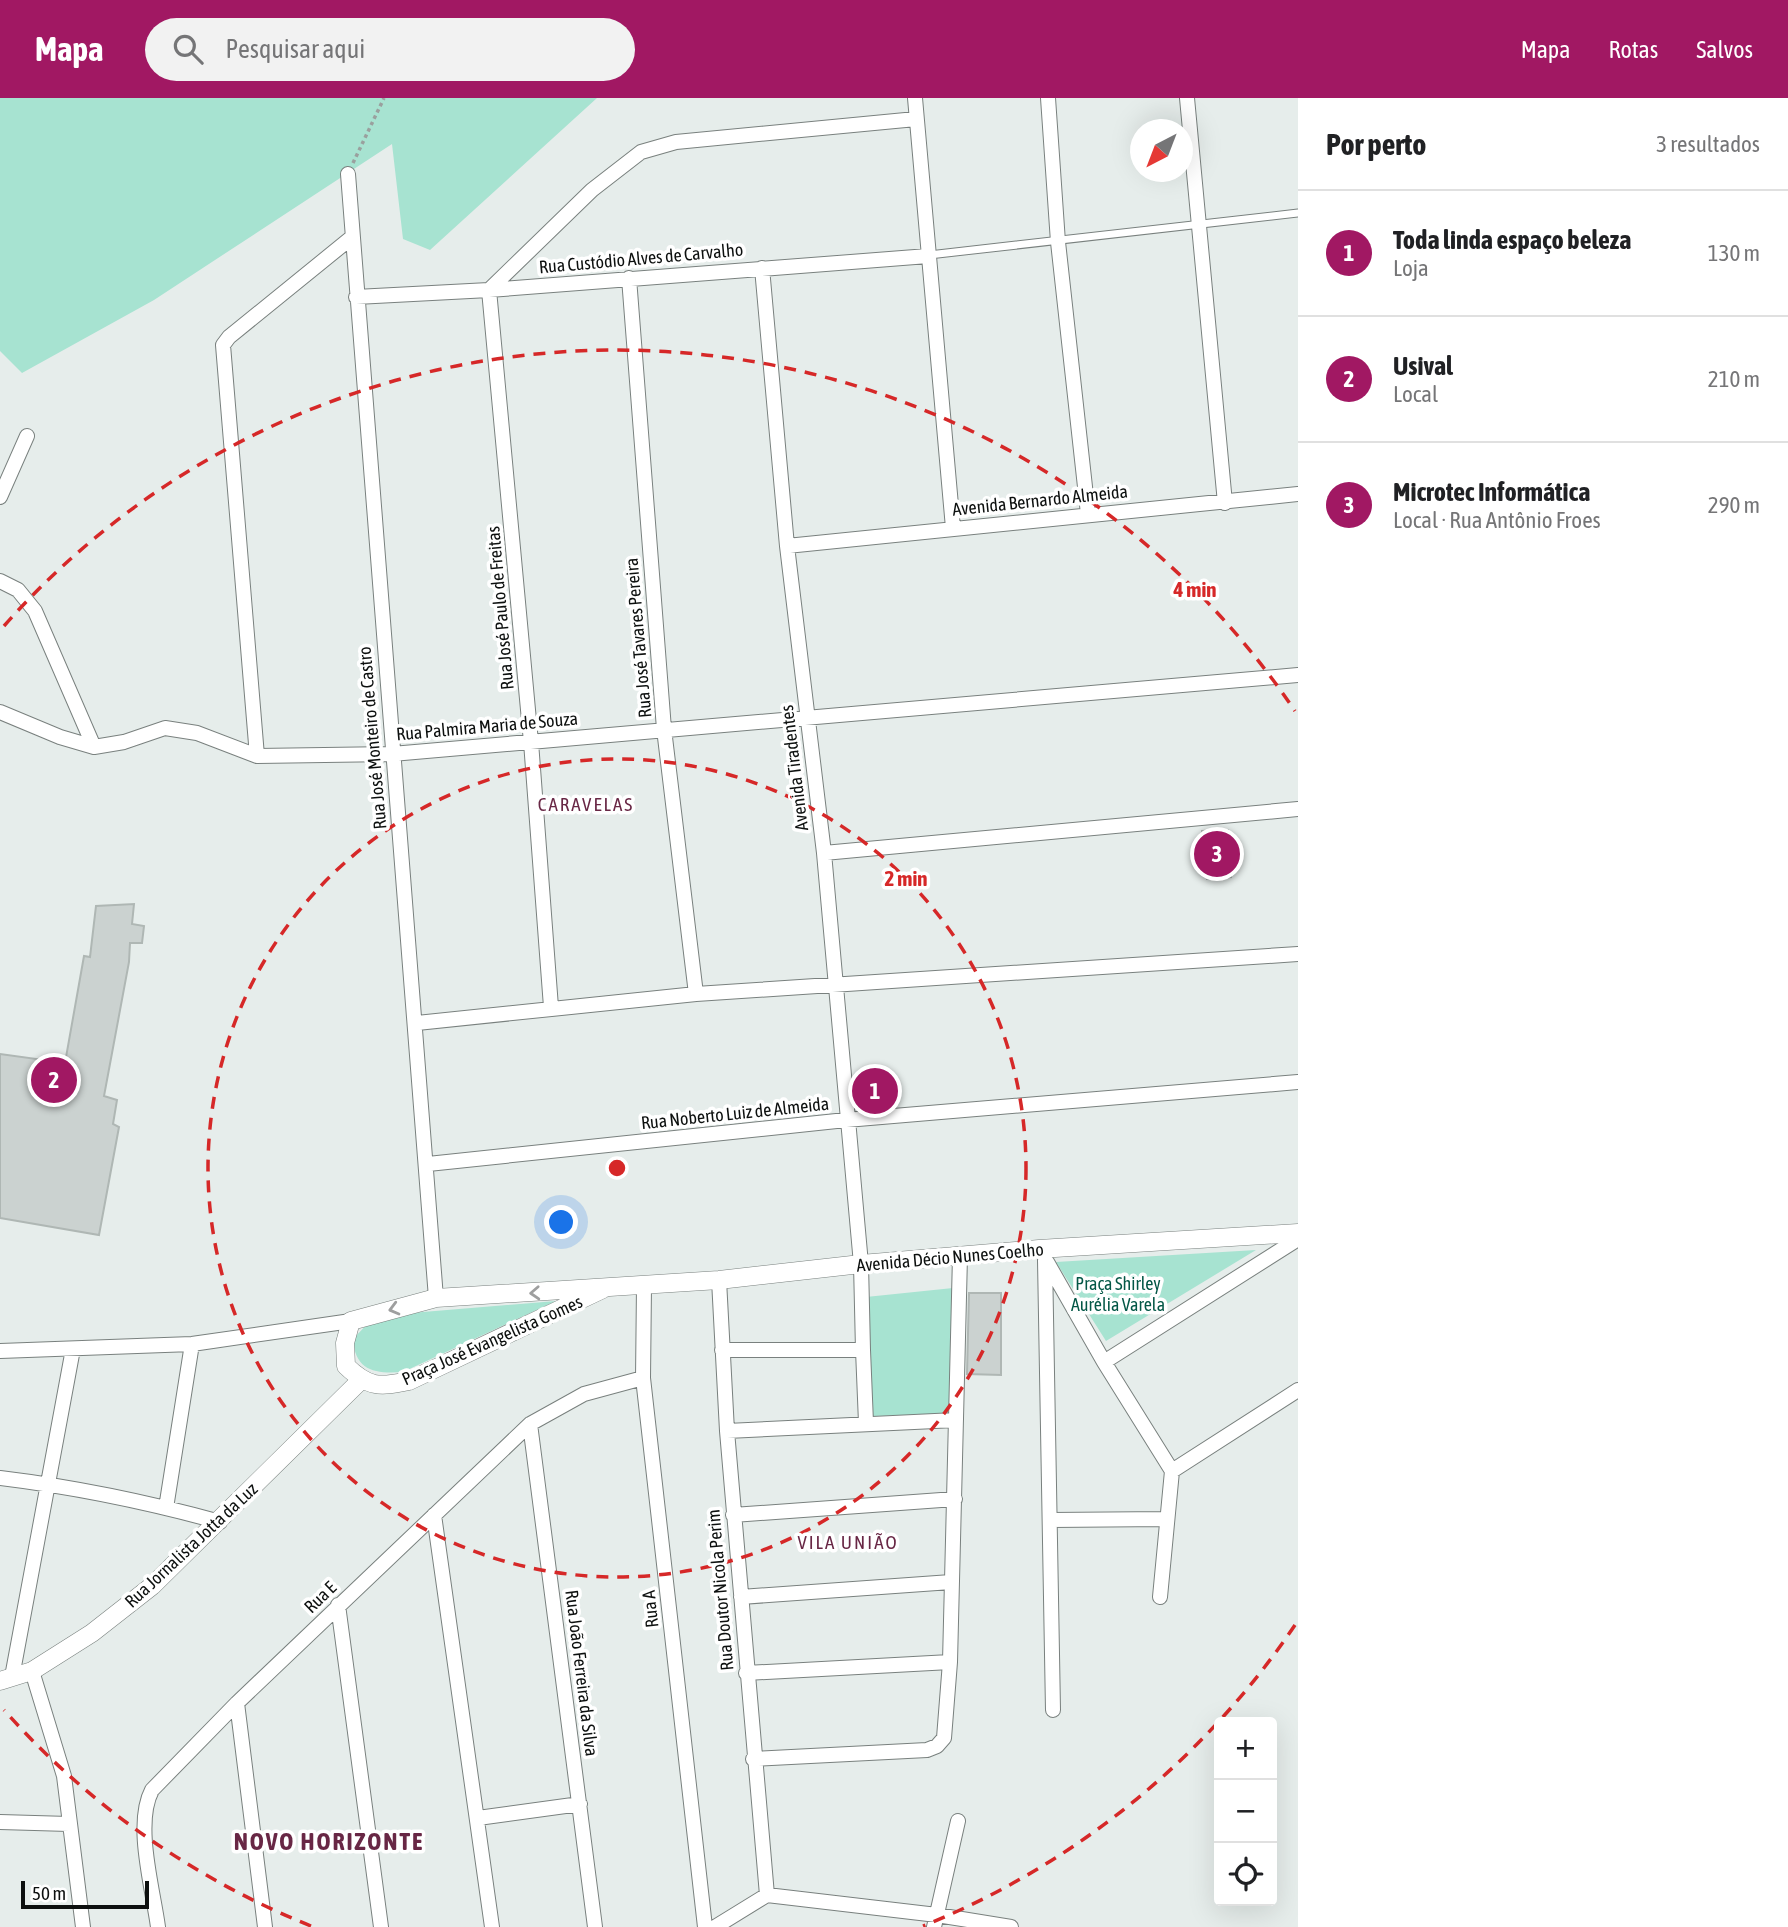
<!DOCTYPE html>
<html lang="pt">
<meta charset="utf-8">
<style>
:root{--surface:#fff;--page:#f2f2f2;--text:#202124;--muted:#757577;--line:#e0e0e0;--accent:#a11863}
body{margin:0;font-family:"Asap Condensed",sans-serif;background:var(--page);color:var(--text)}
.controls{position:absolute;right:21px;bottom:21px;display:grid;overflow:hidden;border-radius:7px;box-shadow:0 7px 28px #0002}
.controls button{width:63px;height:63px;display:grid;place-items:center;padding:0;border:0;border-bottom:2px solid var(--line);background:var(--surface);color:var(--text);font:35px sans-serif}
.compass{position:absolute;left:1130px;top:21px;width:63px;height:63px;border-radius:50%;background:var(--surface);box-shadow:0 7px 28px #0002;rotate:222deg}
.scale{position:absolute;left:21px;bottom:18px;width:128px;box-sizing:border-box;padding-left:7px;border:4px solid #0d100f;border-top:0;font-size:19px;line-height:24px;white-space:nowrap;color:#0d100f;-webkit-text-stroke:5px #fff;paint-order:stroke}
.you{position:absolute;left:562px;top:1125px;width:24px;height:24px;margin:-18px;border:5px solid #fff;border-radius:50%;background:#1a73e8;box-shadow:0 0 0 10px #1a73e833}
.badge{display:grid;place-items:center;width:46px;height:46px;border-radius:50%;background:var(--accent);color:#fff;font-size:23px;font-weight:700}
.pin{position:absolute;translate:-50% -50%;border:4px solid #fff;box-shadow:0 2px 7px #0006}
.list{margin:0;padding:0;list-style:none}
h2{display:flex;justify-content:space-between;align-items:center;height:91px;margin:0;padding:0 28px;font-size:30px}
h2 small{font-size:23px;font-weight:400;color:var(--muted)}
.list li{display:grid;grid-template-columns:46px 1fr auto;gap:21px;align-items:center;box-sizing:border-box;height:126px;padding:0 28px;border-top:2px solid var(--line)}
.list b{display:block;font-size:26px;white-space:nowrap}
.list p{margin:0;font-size:23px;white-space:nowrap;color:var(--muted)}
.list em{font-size:23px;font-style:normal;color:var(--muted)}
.icon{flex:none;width:38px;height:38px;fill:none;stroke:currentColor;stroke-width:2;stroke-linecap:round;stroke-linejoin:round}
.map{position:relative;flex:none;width:1298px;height:1829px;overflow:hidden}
header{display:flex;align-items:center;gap:42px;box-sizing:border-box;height:98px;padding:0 35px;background:var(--accent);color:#fff}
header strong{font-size:33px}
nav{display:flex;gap:38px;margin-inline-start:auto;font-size:24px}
.search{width:490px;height:63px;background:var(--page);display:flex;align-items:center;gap:18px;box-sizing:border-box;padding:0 24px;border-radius:38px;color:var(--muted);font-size:26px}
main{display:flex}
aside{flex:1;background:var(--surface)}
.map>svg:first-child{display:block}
</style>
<header>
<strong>Mapa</strong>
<div class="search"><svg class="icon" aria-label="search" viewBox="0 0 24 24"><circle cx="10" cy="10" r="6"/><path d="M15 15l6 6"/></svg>Pesquisar aqui</div>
<nav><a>Mapa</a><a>Rotas</a><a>Salvos</a></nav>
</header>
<main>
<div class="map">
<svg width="1298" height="1829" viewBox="0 0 1298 1829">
<rect width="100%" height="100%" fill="#e6edeb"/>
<path fill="#a7e3d1" d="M0,0H597L430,152L403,141L392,46L154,202L22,275L0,253Z
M1256,1152L1106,1243L1056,1164Z
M953,1190L951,1317L872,1318L866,1199Z
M556,1203L403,1274C375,1276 355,1273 353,1241L375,1218Z"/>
<path fill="#cbd2d0" stroke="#afb7b4" stroke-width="2" d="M1228,732L1231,779L1207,781L1202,733Z
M134,806L132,826L144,828L142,845H130L129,864L104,998L117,1002L113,1026L119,1029L99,1137L0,1120V956L65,965L84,858L90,859L96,808Z
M969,1195H1001V1277L967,1276Z"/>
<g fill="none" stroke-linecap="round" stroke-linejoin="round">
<defs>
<path id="service" d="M929,157L1298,115"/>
<path id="minor" d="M915,0L953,430
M1048,0L1058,144L1088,416
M1187,0L1225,405
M348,76L436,1200
M629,180L664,631L696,896
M356,199L489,192L928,158
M0,399L27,338
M787,448L1298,396
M0,483L18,492L35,513L94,649
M0,614L60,639L94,649L124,644L165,630L197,635L257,658L392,656L1298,577
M257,658L223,247L229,239L351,140
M824,755L1298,711
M551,909L531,644L489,192L592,92L641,54L676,44L916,21
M417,925L696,896L1298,856
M428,1066L846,1022L1298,984
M1045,1162L1053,1612
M1047,1164L1104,1264L1172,1373
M719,1182L727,1333L767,1797
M644,1188L643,1280L705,1829
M722,1252H863L861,1166L824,755L787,448L762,170
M863,1252L866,1325
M0,1253L192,1246L351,1223
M1104,1264L1298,1141
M530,1326L595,1829
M727,1333L956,1322
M1172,1373L1298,1292
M0,1380C74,1389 147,1404 220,1424
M166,1410L192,1246
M434,1417L492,1829
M733,1417L955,1401
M1051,1422L1166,1421
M741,1499L951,1484
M1160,1499L1172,1373
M338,1507L381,1829
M32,1573L64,1678L83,1829
M746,1575L950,1564
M12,1579L73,1251
M237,1605L265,1829
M753,1661L927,1652L937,1648L944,1640L950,1564L960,1158
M478,1720L580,1706
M0,1724L69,1726
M767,1797L937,1817L1011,1829
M158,1829C153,1791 134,1726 152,1692L237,1605L530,1326L584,1296L643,1280
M715,1829L767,1797
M934,1829L958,1723"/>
<path id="tertiary" d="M603,1191L409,1283C379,1289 369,1290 346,1268L345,1245L351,1223L436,1200L719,1182L861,1166L1039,1151L1298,1135
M0,1583L32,1573L92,1535L152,1488L361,1282"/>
</defs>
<use href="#service" stroke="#79807e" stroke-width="9"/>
<use href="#minor" stroke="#79807e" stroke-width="16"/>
<use href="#tertiary" stroke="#79807e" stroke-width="19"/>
<path stroke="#9aa09e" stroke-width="3.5" stroke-dasharray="3.5 3.5" stroke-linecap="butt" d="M353,65L384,0"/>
<use href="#service" stroke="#fff" stroke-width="7"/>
<use href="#minor" stroke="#fff" stroke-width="14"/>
<use href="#tertiary" stroke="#fff" stroke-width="18"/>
</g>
<defs><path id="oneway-chevron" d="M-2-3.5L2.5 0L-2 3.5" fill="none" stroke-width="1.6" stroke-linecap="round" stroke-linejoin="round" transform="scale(1.75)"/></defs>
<g stroke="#9e9f9f">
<use href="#oneway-chevron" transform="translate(535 1195) rotate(177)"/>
<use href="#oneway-chevron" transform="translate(394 1211) rotate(165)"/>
</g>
<g fill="none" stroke="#d62828" stroke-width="3.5" stroke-dasharray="12 9">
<circle cx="617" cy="1070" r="409"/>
<path d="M1295 1527A818 818 0 0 1 923 1828M311 1828A818 818 0 0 1 4 1612M4 528A818 818 0 0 1 1295 613"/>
</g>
<g text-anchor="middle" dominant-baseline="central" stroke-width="7" stroke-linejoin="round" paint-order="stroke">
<g font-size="18" fill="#0d100f" stroke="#fff">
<text transform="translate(641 160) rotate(-5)">Rua Custódio Alves de Carvalho</text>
<text transform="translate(1040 402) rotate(-6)">Avenida Bernardo Almeida</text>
<text transform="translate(500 510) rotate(-95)">Rua José Paulo de Freitas</text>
<text transform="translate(638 540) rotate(-95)">Rua José Tavares Pereira</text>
<text transform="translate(487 628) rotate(-5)">Rua Palmira Maria de Souza</text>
<text transform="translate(372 640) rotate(-95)">Rua José Monteiro de Castro</text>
<text transform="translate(794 670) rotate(-97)">Avenida Tiradentes</text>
<text transform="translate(735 1015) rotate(-6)">Rua Noberto Luiz de Almeida</text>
<text transform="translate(950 1159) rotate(-5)">Avenida Décio Nunes Coelho</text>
<text transform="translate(492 1242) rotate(-24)">Praça José Evangelista Gomes</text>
<text transform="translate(191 1447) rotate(-43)">Rua Jornalista Jotta da Luz</text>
<text transform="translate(720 1492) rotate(-95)">Rua Doutor Nicola Perim</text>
<text transform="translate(320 1499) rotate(-44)">Rua E</text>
<text transform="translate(650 1511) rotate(-96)">Rua A</text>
<text transform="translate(582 1575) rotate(83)">Rua João Ferreira da Silva</text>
</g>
<g font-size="18" fill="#035746" stroke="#fff">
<text x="1118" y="1185">Praça Shirley<tspan x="1118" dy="21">Aurélia Varela</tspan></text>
</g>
<g font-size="19" letter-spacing="2" fill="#682745" stroke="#fff">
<text x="586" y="706">CARAVELAS</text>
<text x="848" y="1444">VILA UNIÃO</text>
</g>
<g font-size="24" font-weight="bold" letter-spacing="2" fill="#682745" stroke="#fff">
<text x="329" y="1743">NOVO HORIZONTE</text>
</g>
</g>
<circle cx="617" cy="1070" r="10" fill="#d62828" stroke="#fff" stroke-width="3.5"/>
<g font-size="21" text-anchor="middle" font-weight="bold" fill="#d62828" stroke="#fff" stroke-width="7" stroke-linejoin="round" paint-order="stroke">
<text x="1195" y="499">4 min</text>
<text x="906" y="788">2 min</text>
</g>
</svg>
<div class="controls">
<button>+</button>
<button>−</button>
<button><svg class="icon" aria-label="locate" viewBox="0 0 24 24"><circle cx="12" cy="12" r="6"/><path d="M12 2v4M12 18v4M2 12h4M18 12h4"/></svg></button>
</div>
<svg class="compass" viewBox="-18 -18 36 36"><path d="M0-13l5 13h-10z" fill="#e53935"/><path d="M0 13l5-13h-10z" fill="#757577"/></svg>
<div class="scale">50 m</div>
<div class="you"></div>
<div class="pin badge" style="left:875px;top:993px">1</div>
<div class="pin badge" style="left:54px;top:982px">2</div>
<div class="pin badge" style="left:1217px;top:756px">3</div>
</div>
<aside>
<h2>Por perto<small>3 resultados</small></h2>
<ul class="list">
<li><span class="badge">1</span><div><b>Toda linda espaço beleza</b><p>Loja</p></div><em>130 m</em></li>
<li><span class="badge">2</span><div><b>Usival</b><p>Local</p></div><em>210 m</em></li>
<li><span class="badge">3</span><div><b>Microtec Informática</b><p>Local · Rua Antônio Froes</p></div><em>290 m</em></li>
</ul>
</aside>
</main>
